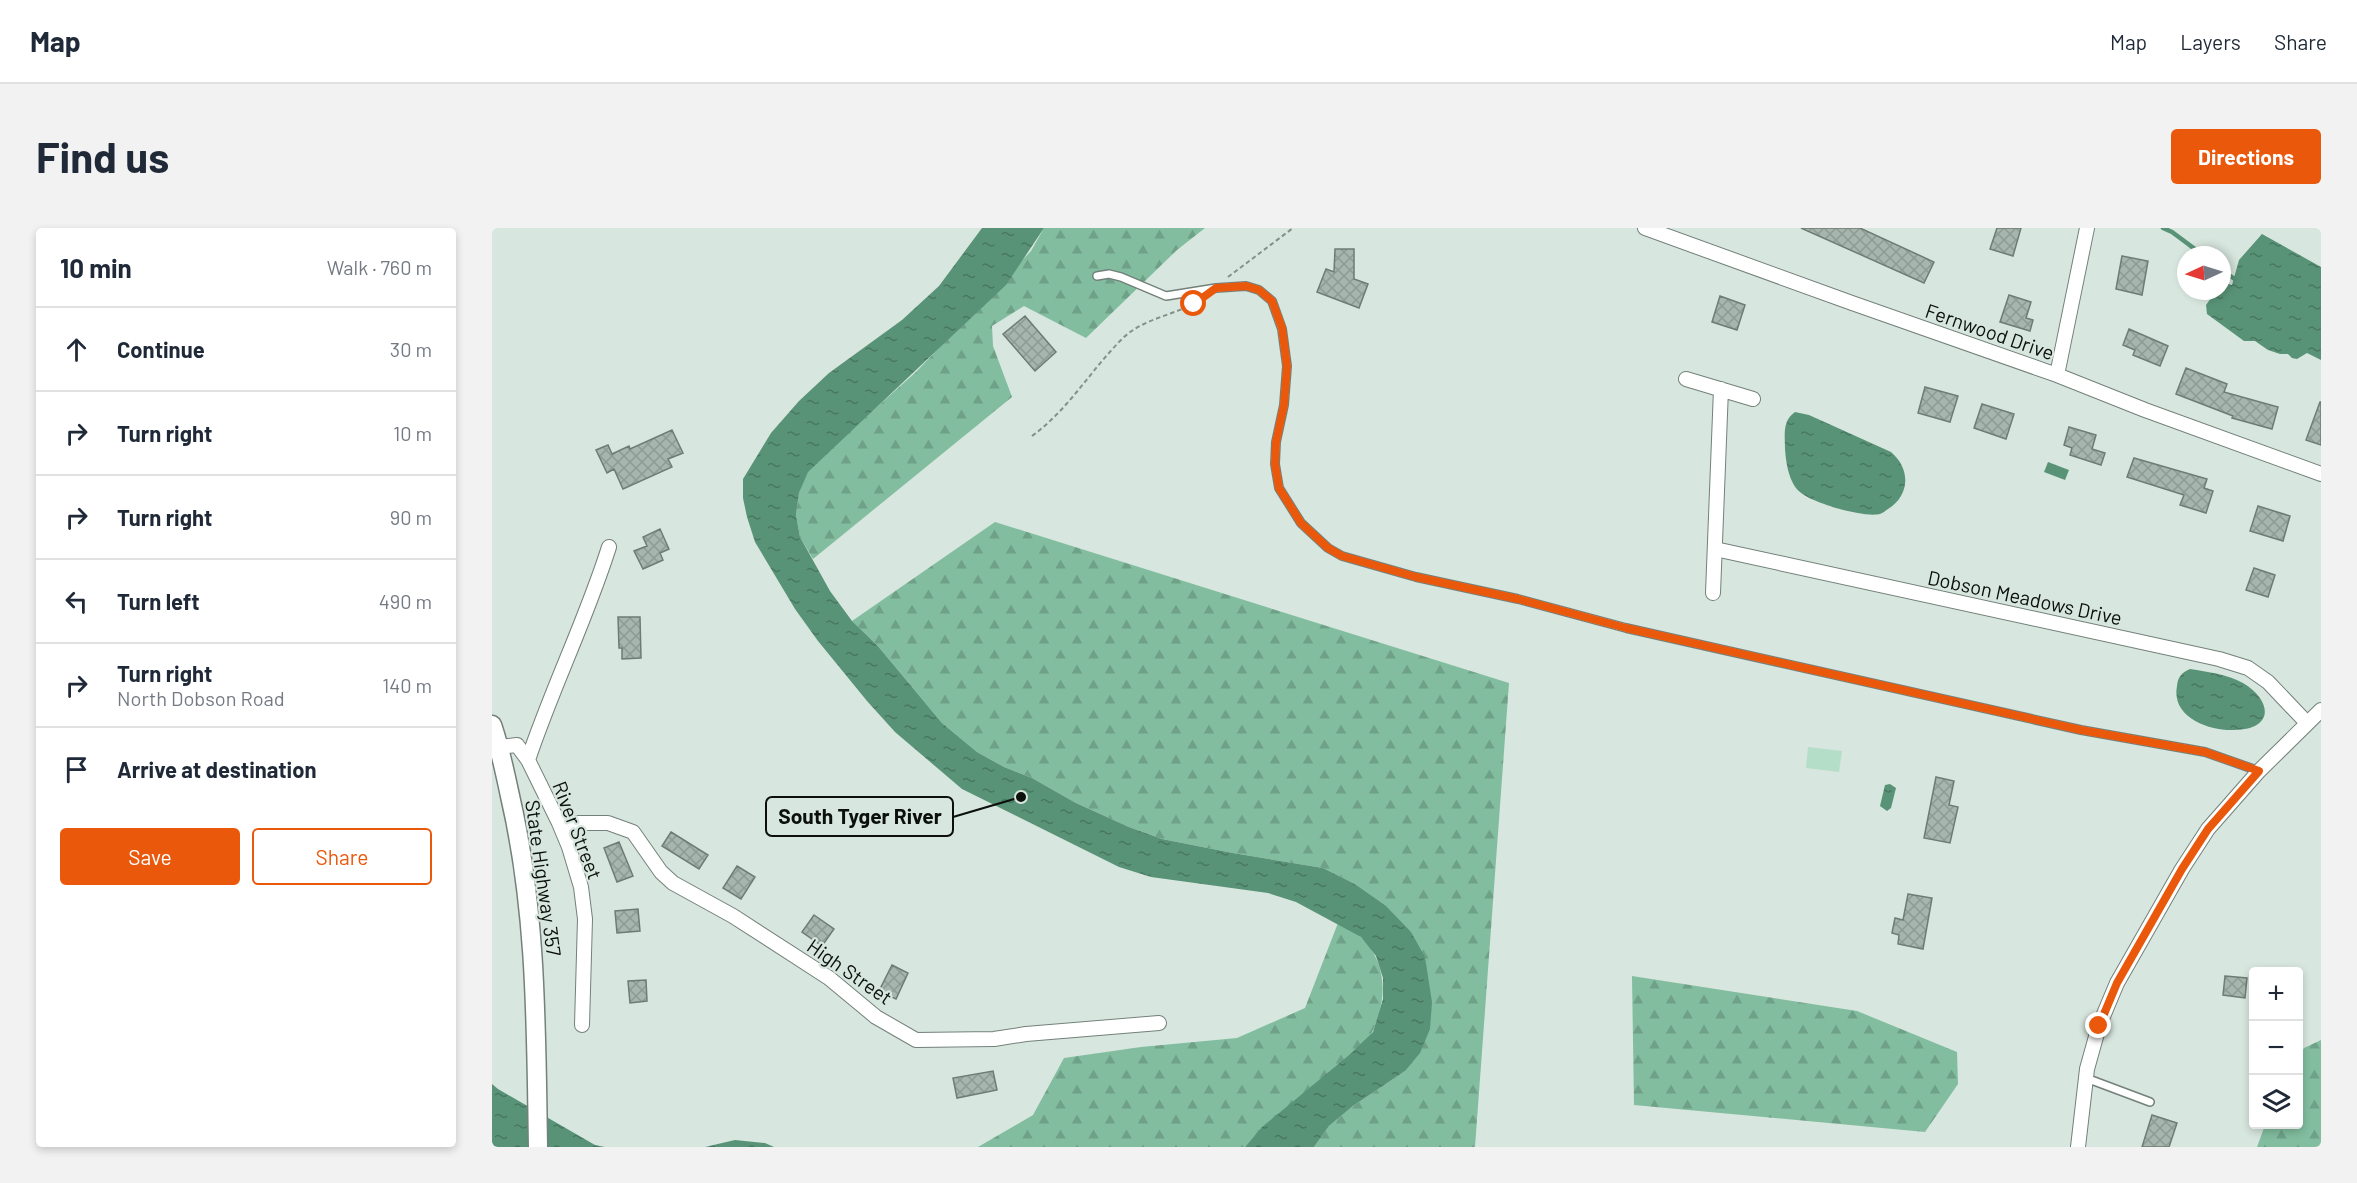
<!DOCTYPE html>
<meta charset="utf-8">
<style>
:root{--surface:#fff;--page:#f2f2f3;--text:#1f2937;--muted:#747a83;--line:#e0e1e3;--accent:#ea580c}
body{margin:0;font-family:Barlow,sans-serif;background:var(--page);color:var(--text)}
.controls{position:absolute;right:18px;bottom:18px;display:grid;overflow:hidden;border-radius:6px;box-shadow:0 3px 9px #0003}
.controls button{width:54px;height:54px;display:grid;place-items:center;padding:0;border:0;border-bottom:2px solid var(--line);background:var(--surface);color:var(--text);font:30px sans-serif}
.compass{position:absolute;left:1685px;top:18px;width:54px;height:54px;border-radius:50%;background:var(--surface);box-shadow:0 3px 9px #0003;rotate:266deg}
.stop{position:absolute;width:18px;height:18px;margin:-14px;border:4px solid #ea580c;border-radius:50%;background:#fff}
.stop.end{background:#ea580c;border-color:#fff;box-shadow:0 2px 6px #0008}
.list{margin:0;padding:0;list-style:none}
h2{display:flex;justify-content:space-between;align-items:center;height:78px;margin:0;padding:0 24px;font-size:26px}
h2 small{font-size:20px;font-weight:400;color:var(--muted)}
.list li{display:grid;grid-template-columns:39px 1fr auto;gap:18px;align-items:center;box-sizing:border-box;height:84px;padding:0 24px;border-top:2px solid var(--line)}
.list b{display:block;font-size:22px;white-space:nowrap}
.list p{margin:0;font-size:20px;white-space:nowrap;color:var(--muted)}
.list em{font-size:20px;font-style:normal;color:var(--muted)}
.actions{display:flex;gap:12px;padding:18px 24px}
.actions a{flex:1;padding:14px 0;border:2px solid var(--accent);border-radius:6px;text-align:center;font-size:21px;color:var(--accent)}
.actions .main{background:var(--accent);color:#fff}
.icon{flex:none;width:33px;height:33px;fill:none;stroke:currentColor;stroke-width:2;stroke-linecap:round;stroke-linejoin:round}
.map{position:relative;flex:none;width:1829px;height:919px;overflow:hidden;border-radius:6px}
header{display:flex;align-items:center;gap:36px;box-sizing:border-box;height:84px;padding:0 30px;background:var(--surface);border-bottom:2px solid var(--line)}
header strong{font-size:28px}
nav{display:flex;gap:33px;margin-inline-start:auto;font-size:21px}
.intro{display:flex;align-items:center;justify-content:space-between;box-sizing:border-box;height:144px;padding:0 36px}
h1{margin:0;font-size:42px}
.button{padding:15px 27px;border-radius:6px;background:var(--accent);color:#fff;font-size:21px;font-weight:700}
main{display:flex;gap:36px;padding:0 36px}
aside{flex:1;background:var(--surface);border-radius:6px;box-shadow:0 3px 9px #0003}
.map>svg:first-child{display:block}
</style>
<header>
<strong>Map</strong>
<nav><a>Map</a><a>Layers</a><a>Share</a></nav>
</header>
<div class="intro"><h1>Find us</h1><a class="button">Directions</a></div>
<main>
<aside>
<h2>10 min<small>Walk · 760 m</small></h2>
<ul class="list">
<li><svg class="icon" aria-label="ahead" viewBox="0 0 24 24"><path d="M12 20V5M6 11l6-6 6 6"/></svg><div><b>Continue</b></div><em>30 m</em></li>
<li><svg class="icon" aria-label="right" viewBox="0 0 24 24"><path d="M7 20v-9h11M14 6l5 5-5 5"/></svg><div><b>Turn right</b></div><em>10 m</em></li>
<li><svg class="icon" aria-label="right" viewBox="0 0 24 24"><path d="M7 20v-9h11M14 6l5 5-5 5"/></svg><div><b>Turn right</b></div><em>90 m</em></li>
<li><svg class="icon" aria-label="left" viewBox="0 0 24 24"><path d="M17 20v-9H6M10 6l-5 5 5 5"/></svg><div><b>Turn left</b></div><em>490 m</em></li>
<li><svg class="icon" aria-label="right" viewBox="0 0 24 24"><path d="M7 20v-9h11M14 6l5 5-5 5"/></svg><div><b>Turn right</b><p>North Dobson Road</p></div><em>140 m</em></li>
<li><svg class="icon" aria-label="arrive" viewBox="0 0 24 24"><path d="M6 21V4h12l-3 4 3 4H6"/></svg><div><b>Arrive at destination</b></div></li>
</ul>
<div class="actions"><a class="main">Save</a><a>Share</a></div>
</aside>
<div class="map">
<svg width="1829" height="919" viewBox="0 0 1829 919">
<defs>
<pattern id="forest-firs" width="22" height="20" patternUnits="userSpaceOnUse" patternTransform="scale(1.5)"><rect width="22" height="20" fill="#82bd9f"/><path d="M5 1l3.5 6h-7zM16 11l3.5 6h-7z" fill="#6fa188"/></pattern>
<pattern id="water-ripples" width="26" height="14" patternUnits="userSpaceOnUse" patternTransform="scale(1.5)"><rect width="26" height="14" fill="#599377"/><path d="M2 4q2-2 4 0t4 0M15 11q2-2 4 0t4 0" fill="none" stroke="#487760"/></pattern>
<pattern id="building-cross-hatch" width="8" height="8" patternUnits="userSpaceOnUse" patternTransform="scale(1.5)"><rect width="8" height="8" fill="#a6b5ad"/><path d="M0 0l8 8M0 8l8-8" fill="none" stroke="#8e9b94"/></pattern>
</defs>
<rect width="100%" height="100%" fill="#d7e6de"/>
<path fill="url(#forest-firs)" d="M552,0H713L685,22L594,110L532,78L500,98L501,118L520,169L321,331L308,309L304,287L307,265L315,244L340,219L424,144L539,23Z
M503,294L1017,455L983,919H822L837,898L861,878L913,843L893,677L863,656L831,640L741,625L670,611L637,599L584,575L540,550L512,539L485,524L450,495L385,417L360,393Z
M846,695C853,699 863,703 869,709C890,729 895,758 887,785C885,791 883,800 879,806C843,849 790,876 753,919H486L541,887L572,830L649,819L745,810L813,780Z
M1140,748L1365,783L1465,824L1466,856L1433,904L1142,877Z
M1829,812V919H1765L1773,897L1806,896L1807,829L1812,820Z"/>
<path fill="#b5dec9" d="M1316,519L1350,523L1347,544L1314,540Z"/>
<path fill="url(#water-ripples)" d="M490,0H552L514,57L316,244L307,265L304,287L308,309L338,363L360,393L385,417L450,495L485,524L512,539L540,550L584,575L637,599L670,611L741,625L831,640L863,656L893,677L919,704L933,729L940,774L938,801L928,825L913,843L861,878L837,898L822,919H753L770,899L856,828L881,804L891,771V750L884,728L869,709L804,674L776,665L659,649L627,639L470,561L403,504L375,473L326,413L303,381L263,314L255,289L251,270V251L279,205L307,173L337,145L410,92L447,58Z
M1770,6L1829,39V132L1815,125L1805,131L1800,130L1796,126H1788L1776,122L1763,113H1752L1715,86L1714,77L1724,63H1730V54L1740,57L1747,32Z
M1303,184L1317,187L1399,224C1419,241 1418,267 1396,281C1393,283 1391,285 1388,286C1372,290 1320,275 1308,264C1297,255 1294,235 1293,221C1293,207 1290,193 1303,184Z
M1556,234L1577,242L1573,252L1552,244Z
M1698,441C1716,444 1735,446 1751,455C1781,473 1782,502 1742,502C1716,503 1679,489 1685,458C1686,449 1689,445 1698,441Z
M1398,556L1404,560L1399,580L1395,583L1388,578L1393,557Z
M0,856L6,861L103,917L113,919H0Z
M243,912L273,915L282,919H213Z"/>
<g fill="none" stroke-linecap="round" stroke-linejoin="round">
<path stroke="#599377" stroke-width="4.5" d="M1671,0L1680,4L1711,27
M1730,42L1744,52"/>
</g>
<path fill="url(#building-cross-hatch)" stroke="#6e7c75" stroke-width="1.5" d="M1309,0H1368L1442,34L1432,55Z
M1505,0H1529L1521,28L1498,21Z
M843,21H862V51L876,56L867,80L825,64L834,41L842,44Z
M1630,28L1656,33L1650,67L1624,61Z
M1517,67L1539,74L1534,90L1541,92L1538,103L1508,94Z
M1228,68L1253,77L1245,102L1220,94Z
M533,88L564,124L543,143L511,106Z
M1637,101L1676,118L1668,138L1641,127L1643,122L1631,117Z
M1694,140L1735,156L1732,164L1786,179L1780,201L1740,190L1741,188L1684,166Z
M1433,159L1466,168L1458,194L1426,185Z
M1828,174H1829V217L1814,212Z
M1490,176L1522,186L1514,211L1482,200Z
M1577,199L1604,207L1600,221L1613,225L1609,237L1578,227L1580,220L1572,217Z
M180,202L191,225L176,231L180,239L131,261L122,241L115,245L104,222L116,217L120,226L137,218L138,221Z
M1642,230L1715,251L1712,260L1721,263L1714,285L1688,277L1692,267L1635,249Z
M1766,278L1798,288L1791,313L1758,303Z
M168,301L177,321L168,325L171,332L151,341L142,323L155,318L151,309Z
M1762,340L1783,347L1776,369L1754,362Z
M126,389H148L149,430L130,431V420H127Z
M1444,549L1462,553L1457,577L1466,579L1458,615L1432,610Z
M179,604L216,627L207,641L170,618Z
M127,614L141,648L125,654L112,620Z
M245,638L263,649L249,671L231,660Z
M1416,666L1440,670L1431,721L1406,716L1407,707L1400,705L1403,690L1411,692Z
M146,681L148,703L125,705L123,683Z
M322,687L342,701L330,718L310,704Z
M400,737L416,745L404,771L387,763Z
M1733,748L1755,750L1753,770L1731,767Z
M154,752L155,773L138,775L136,753Z
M501,843L505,862L465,870L461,850Z
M1660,887L1685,895L1677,919H1650Z"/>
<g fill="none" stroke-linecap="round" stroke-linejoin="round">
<defs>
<path id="lane" d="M605,48L617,46L629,49L674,68L724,60L754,58L767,62L780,73L790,101L795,138L792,177L784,214L783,236L787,260L809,295L836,320L850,328L924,349L1026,371L1134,400L1589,502L1713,524L1767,543
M1594,850L1658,874"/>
<path id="street" d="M1153,0L1360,75L1565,147L1653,182L1829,246
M1565,147L1595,0
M1194,151L1261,171
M1223,321L1727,431L1756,440L1776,454L1815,495
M1221,365L1229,161
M7,519L25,517L36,532L67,595L77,619L89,659L93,691L90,797
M36,532C60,460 94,392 117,319
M67,595H116L141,604L169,644L181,655L241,688L337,750L384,789L424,812L502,811L534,806L667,795
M1586,919L1595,841L1607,798L1625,755L1690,641L1716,601L1767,543L1829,482"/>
<path id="secondary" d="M0,497C8,520 13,544 18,568C45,684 44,801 46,919"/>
</defs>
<use href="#lane" stroke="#73817a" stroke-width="10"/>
<use href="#street" stroke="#73817a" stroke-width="16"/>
<use href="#secondary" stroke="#73817a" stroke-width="21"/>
<path stroke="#85908a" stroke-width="2" stroke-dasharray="4.5 3" stroke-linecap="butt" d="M736,49L801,0
M540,208C577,181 598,143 630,111C650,91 679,88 703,75"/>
<use href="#lane" stroke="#fff" stroke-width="7"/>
<use href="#street" stroke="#fff" stroke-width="14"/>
<use href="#secondary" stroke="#fff" stroke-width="18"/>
</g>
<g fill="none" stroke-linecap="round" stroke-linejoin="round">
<path stroke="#ea580c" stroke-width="8" d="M702,76L724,60L754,58L767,62L780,73L790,100L795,138L792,177L784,214L783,236L787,260L809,295L836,320L850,328L924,349L1026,371L1134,400L1589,502L1713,524L1767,543L1716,601L1690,641L1625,755L1607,798"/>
</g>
<g text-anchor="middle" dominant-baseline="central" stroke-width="4.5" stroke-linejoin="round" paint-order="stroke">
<g font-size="20" fill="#0b100d" stroke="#d7e6de">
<text transform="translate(1498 103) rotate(19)">Fernwood Drive</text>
<text transform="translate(1533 369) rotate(12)">Dobson Meadows Drive</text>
<text transform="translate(86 602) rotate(69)">River Street</text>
<text transform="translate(52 650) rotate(82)">State Highway 357</text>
<text transform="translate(358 743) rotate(35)">High Street</text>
</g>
</g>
<path fill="none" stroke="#0b100d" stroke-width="2" d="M529 569L461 589"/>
<circle fill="#0b100d" stroke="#d7e6de" stroke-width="2" cx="529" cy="569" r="6"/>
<rect fill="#d7e6de" stroke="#0b100d" stroke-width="2" x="274" y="569" width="187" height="39" rx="6"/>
<g font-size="21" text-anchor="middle" font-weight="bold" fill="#0b100d">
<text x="368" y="596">South Tyger River</text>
</g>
</svg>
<div class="controls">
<button>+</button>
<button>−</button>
<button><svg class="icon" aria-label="layers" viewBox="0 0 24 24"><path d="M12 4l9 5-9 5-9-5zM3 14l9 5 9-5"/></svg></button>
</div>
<svg class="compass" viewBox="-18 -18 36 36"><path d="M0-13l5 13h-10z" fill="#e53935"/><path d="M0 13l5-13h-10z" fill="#747a83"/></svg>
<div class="stop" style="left:702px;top:76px"></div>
<div class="stop end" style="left:1607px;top:798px"></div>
</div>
</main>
